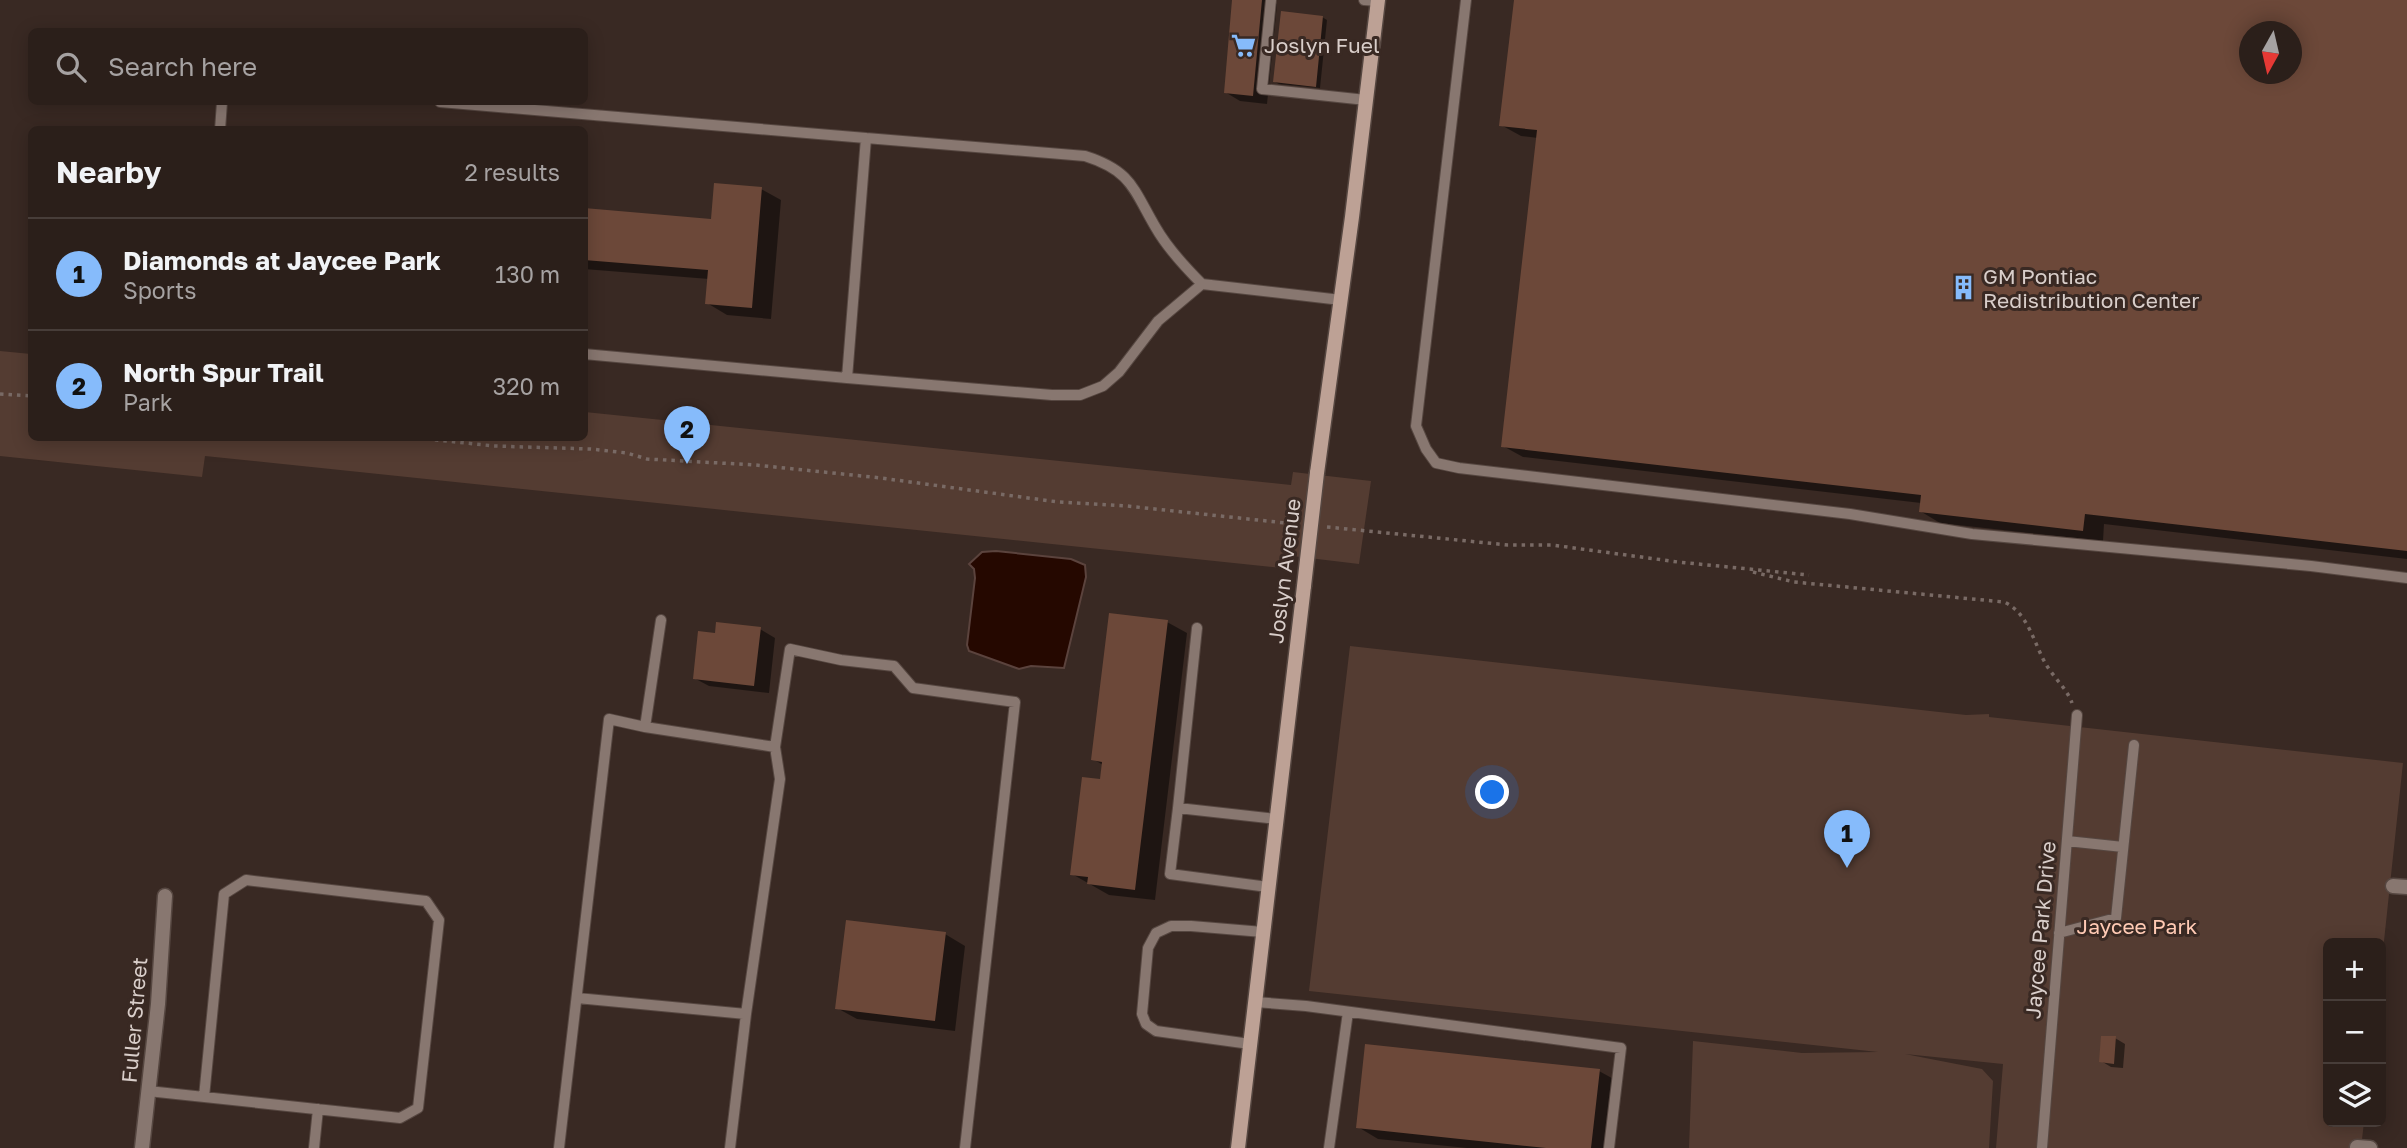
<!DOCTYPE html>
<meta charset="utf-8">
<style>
:root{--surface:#2b1f1a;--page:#332723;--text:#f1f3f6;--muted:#a6a2a2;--line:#473d39;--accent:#86bbfb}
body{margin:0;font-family:"Golos Text",sans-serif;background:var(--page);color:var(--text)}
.controls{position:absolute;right:21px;bottom:21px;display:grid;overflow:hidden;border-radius:10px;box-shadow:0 4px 18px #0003}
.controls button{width:63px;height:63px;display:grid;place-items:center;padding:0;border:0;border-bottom:2px solid var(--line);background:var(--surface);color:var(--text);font:35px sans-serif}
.compass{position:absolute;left:2239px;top:21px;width:63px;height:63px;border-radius:50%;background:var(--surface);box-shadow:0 4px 18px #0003;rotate:188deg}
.you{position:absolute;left:1493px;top:793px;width:24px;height:24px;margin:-18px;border:5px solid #fff;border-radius:50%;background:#1a73e8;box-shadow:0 0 0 10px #1a73e833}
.badge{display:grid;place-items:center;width:46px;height:46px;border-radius:50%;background:var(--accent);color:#111;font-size:23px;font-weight:700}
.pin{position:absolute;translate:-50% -58px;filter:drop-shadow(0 2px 4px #0008)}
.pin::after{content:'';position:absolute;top:37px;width:24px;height:21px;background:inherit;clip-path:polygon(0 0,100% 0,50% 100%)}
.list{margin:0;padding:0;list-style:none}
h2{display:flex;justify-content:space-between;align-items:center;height:91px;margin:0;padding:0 28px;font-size:30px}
h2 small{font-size:23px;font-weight:400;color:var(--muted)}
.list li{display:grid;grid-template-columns:46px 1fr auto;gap:21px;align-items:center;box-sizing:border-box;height:112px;padding:0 28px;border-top:2px solid var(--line)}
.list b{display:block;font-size:26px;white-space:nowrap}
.list p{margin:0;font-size:23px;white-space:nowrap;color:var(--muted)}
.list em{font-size:23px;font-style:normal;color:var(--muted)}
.icon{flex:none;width:38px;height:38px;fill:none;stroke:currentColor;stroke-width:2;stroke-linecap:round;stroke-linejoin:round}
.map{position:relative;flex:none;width:2407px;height:1148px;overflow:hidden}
.search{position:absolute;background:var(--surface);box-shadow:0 4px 18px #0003;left:28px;top:28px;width:560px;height:77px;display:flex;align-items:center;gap:18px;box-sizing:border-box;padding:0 24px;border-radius:10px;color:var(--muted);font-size:26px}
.panel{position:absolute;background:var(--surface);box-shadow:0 4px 18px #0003;left:28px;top:126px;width:560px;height:315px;border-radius:10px}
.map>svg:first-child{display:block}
</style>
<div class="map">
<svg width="2407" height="1148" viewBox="0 0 2407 1148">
<rect width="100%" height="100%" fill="#392923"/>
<path fill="#543c32" d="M0,351L31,354L32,438H584L585,412L1291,485L1293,472L1371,481L1359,564L1284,555L1282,568L205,456L202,477L0,456Z
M1350,646L1966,715L1989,714V717L2403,763L2381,969V943H2328V1122H2364L2361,1148H1996L2003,1064L1905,1054L1982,1069L1993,1081L1989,1148H1689L1693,1041L1802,1053L1878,1052L1309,991Z"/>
<path fill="#250800" stroke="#5b433d" stroke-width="2" d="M996,551L1071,559L1085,565L1086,577L1064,668L1031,666L1019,669L969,651L967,645L975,578L974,569L969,564L982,552Z"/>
<path fill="#0007" fill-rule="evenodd" d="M1234,0H1270L1277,4L1267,104L1240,101L1225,92Z
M1516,0H2407V559L2104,524L2103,541L1940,523L1920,511L1921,503L1523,457L1503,446L1538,138L1521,136L1501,125ZM2250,32H2292V74H2250Z
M1322,17L1327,20L1320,88L1279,84L1275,82Z
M761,189L781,200L771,319L727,315L707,303L709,279L584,269V210L713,221Z
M1167,622L1187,633L1155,900L1109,895L1072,874L1101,781L1103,765L1093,759Z
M760,629L775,638L769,693L709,686L694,678L717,635Z
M945,934L965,946L955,1031L857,1019L837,1008Z
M2115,1038L2125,1044L2123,1068L2111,1067L2101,1061Z
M1599,1071L1619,1082L1612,1148H1467L1378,1139L1358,1127Z"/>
<path fill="#6c4839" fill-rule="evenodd" d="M1232,0H1262L1253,96L1224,93Z
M1514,0H2407V551L2085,514L2083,531L1919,512L1921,495L1501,447L1537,130L1499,126ZM2250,32H2292V74H2250Z
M1281,11L1323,16L1316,87L1273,82Z
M714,183L762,187L752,308L705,304L708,270L584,260V208L711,219Z
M1109,613L1168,620L1135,890L1087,884L1088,877L1070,875L1082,777L1100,779L1102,762L1091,760Z
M716,622L761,627L754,686L693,679L698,631L715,633Z
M846,920L946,932L935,1021L835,1009Z
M2101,1036H2116L2114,1064L2099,1062Z
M1365,1044L1600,1069L1591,1148H1546L1356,1128Z"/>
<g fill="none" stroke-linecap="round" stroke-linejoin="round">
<defs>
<path id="service" d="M1271,0L1262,89L1366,100
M1364,0L1378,1
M1466,0L1416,426L1426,449L1436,463L1459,468L1850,514L1972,534L2311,566L2407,578
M440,102L866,138
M220,130L222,102
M1202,284C1185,267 1168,249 1156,228C1133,189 1132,171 1085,156L866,138L847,378L1052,395H1080L1103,386L1119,372L1158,321L1202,284L1341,300
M584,354L847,378
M661,620L645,727L775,747L790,649L841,660L894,666L913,688L1015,702L965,1148
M1178,808L1197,628
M2067,841L2123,847
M1268,887L1170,874L1178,808L1276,819
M2059,933L2116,918L2134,745
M577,998L746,1014L780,779L775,747
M1255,1002L1306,1006L1621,1048L1609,1148
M1250,1044L1156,1031L1146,1024L1142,1014L1148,948L1156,933L1171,926H1191L1263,932
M148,1091L400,1118L418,1108L439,920L426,901L246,880L224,894L204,1097
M314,1148L318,1109
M559,1148L609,719L645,727
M730,1148L746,1014
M1329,1148L1348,1012
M2042,1148L2077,715"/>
<path id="minor" d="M2393,886L2407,887
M2357,1147L2370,1148
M142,1148L158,1004L165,896"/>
<path id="secondary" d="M1317,473L1352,217L1378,0
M1238,1148L1304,586"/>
</defs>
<use href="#service" stroke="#564741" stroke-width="12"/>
<use href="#minor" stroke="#564741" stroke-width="17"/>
<use href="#secondary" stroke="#564741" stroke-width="17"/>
<path stroke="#796a65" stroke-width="3.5" stroke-dasharray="3.5 5" stroke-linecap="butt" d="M0,394L32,396
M418,438L494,446L591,449L627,453L647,459L756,465L881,478L1058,502L1127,506L1295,524
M1327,527L1508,545H1552L1678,562L1809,575
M1753,572L1794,582L2004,602C2029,613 2034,645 2047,666C2055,679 2067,689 2072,703"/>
<use href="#service" stroke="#887770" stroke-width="10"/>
<use href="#minor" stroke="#887770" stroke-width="14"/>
<use href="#secondary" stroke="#bda195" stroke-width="14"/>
<defs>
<path id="secondary-bridge" d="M1304,586L1317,473"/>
</defs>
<use href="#secondary-bridge" stroke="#564741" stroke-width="17" stroke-linecap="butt"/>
<use href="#secondary-bridge" stroke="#bda195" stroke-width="14"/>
</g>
<defs>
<symbol id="supermarket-bare" viewBox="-9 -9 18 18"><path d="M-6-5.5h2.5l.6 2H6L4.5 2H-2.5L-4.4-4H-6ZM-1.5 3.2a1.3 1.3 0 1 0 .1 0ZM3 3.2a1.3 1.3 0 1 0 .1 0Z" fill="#86bbfb" stroke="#392923" stroke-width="2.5" paint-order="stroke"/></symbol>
<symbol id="building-bare" viewBox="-9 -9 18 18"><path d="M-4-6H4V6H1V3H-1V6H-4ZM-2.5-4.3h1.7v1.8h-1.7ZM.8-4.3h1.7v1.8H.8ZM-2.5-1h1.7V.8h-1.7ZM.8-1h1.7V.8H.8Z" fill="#86bbfb" stroke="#392923" stroke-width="2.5" paint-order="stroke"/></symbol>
</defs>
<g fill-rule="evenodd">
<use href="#supermarket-bare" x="1226" y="28" width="35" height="35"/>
<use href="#building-bare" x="1946" y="270" width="35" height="35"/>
</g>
<g text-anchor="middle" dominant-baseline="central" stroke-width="6" stroke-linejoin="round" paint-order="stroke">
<g font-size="21" fill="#d9ceca" stroke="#392923" text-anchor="start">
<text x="1264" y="45">Joslyn Fuel</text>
<text x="1983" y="276">GM Pontiac<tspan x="1983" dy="24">Redistribution Center</tspan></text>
</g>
<g font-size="21" fill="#d9ceca" stroke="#392923">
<text transform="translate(1284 571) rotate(-83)">Joslyn Avenue</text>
<text transform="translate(2040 930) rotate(-85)">Jaycee Park Drive</text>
<text transform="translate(134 1020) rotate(-85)">Fuller Street</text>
</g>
<g font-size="21" fill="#ffcab4" stroke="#392923">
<text x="2137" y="926">Jaycee Park</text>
</g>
</g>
</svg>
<div class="controls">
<button>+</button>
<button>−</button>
<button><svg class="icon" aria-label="layers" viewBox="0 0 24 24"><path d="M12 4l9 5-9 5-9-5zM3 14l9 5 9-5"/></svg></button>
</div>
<svg class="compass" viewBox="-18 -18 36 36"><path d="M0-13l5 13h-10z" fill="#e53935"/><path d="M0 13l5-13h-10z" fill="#a6a2a2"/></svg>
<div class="you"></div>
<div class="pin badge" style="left:1847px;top:868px">1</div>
<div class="pin badge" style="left:687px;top:464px">2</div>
<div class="search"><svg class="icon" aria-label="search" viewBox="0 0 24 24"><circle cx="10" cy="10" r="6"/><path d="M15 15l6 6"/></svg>Search here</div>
<section class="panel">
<h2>Nearby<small>2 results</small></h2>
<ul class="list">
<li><span class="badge">1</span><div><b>Diamonds at Jaycee Park</b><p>Sports</p></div><em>130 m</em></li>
<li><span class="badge">2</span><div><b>North Spur Trail</b><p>Park</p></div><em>320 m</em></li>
</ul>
</section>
</div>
